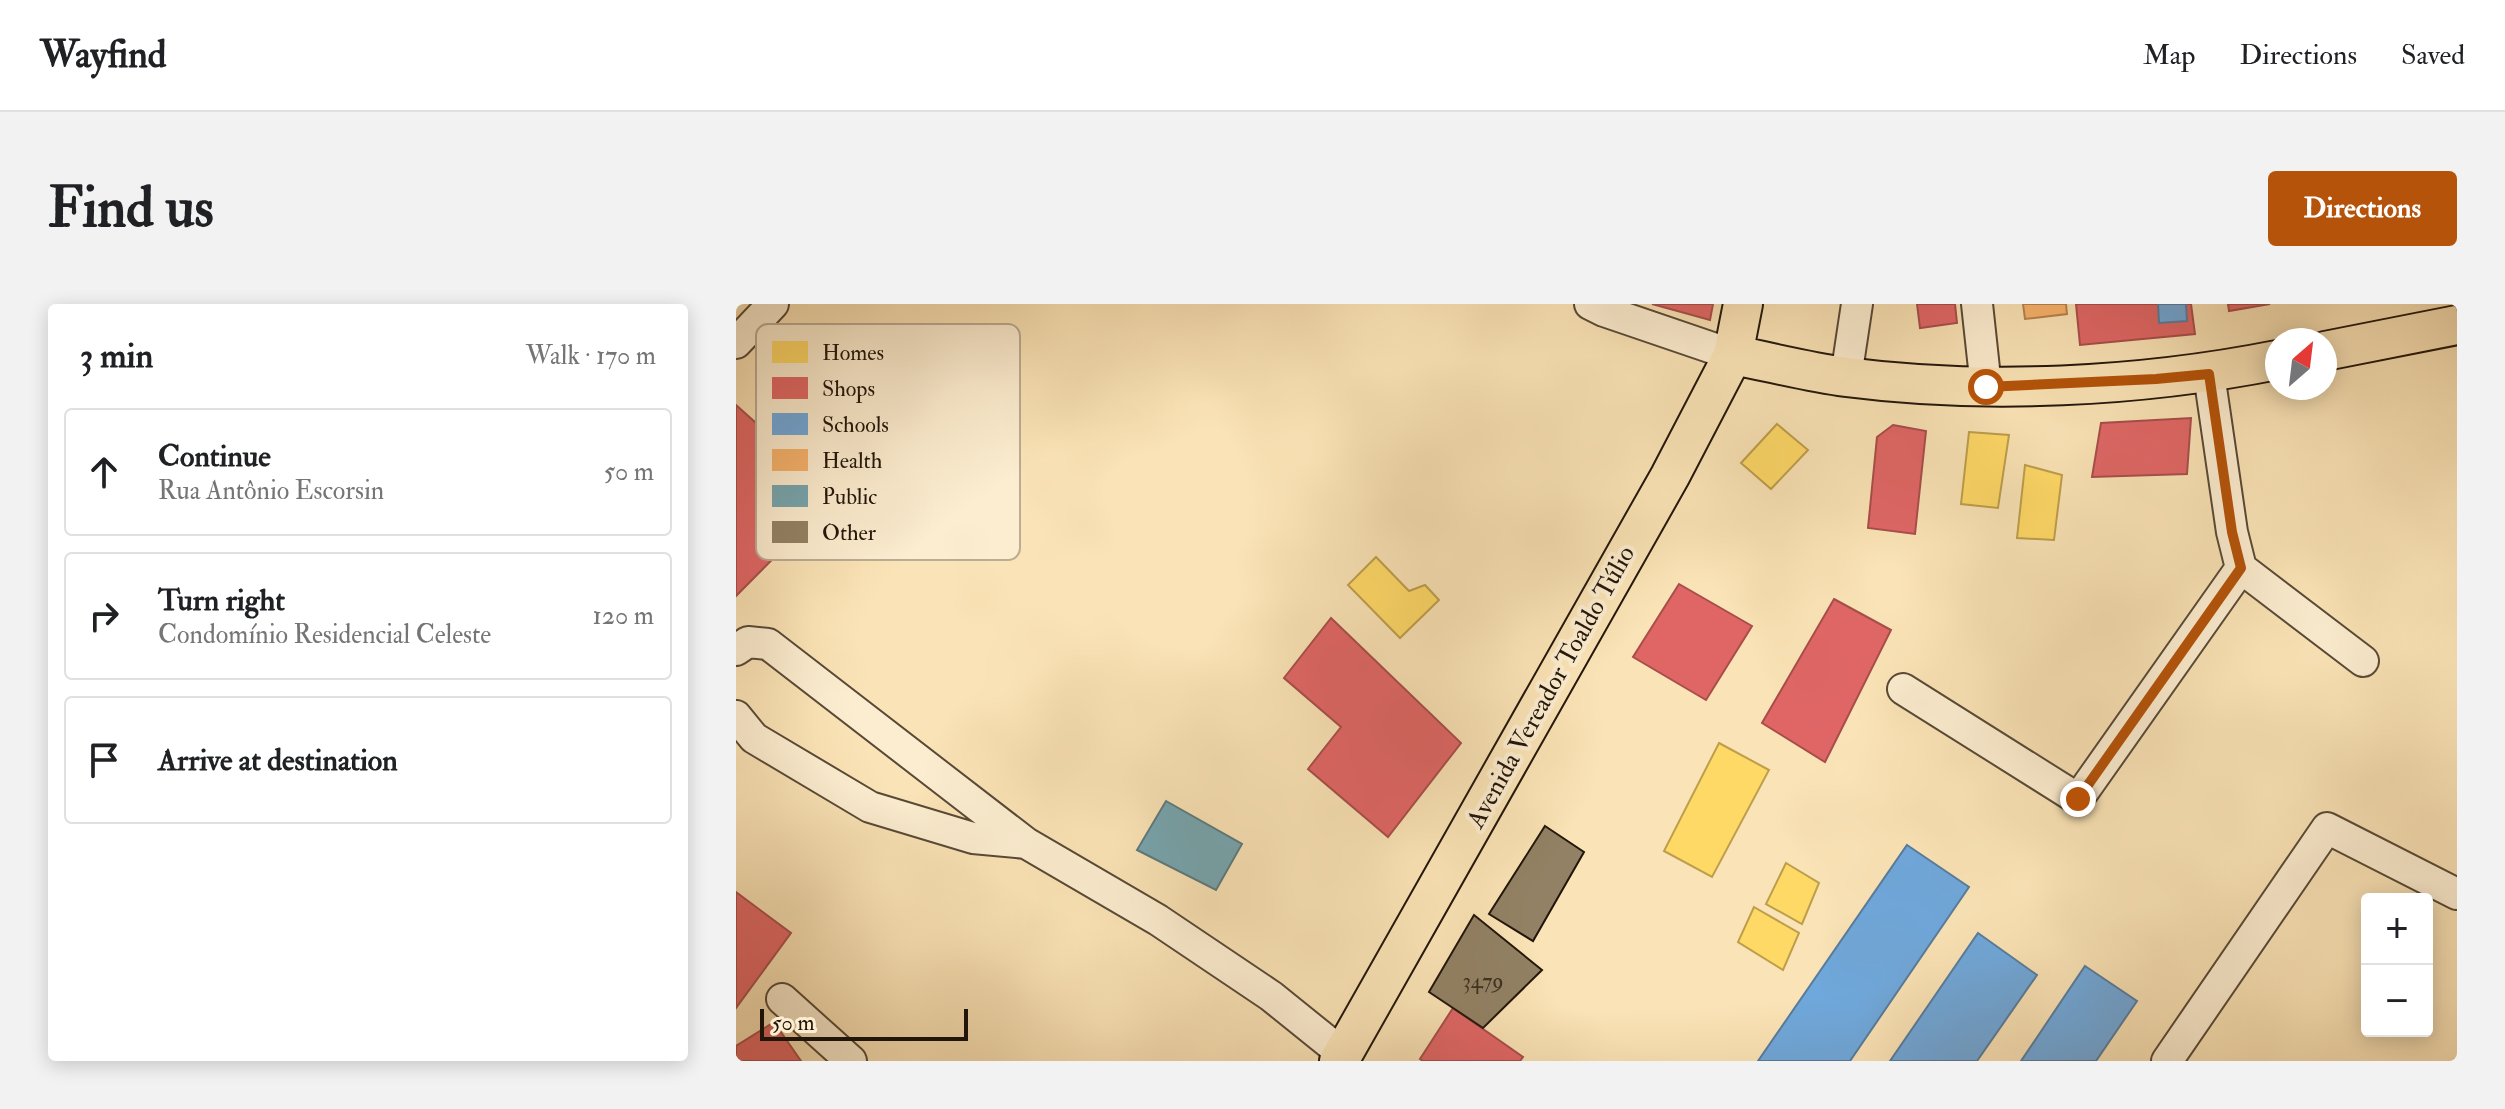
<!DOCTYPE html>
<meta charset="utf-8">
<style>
:root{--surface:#fff;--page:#f2f2f2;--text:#202124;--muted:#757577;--line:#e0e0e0;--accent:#b45309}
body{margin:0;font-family:"IM FELL Double Pica",serif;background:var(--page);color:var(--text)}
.controls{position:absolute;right:24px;bottom:24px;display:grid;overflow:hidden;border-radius:8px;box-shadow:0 4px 20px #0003}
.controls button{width:72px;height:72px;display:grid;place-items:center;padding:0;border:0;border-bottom:2px solid var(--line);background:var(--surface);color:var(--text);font:40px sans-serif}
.compass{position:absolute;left:1529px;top:24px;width:72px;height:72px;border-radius:50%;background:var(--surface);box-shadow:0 4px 20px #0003;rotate:28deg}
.scale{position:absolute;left:24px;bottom:20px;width:208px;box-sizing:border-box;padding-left:8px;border:4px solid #22160b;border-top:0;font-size:22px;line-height:28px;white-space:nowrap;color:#22160b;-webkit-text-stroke:6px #fcedd0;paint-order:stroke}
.stop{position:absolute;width:24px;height:24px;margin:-18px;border:6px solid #b45309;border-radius:50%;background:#fff}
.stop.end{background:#b45309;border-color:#fff;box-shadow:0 2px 8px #0008}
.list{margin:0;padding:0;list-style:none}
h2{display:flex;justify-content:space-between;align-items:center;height:104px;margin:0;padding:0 32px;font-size:34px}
h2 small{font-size:26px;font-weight:400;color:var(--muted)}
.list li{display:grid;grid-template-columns:52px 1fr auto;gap:24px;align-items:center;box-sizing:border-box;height:128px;margin:0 16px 16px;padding:0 16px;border:2px solid var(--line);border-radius:8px}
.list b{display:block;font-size:30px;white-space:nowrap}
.list p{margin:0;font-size:26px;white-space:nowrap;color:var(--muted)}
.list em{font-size:26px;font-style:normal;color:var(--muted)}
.icon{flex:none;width:44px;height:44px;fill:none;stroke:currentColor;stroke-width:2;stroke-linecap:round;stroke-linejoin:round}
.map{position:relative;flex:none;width:1721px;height:757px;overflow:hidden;border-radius:8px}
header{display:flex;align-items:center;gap:48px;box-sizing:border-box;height:112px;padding:0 40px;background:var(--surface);border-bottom:2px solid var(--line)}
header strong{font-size:38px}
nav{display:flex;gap:44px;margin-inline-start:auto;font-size:28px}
.intro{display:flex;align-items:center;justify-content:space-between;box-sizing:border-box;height:192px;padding:0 48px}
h1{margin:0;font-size:56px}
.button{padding:20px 36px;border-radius:8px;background:var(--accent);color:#fff;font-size:28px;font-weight:700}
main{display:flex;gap:48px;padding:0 48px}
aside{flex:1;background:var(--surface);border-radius:8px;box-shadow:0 4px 20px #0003}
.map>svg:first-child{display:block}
</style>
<header>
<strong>Wayfind</strong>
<nav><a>Map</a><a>Directions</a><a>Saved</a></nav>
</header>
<div class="intro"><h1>Find us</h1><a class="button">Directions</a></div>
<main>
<aside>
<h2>3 min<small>Walk · 170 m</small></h2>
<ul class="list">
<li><svg class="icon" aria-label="ahead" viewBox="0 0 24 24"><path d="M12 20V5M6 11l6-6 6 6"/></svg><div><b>Continue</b><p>Rua Antônio Escorsin</p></div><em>50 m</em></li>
<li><svg class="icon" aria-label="right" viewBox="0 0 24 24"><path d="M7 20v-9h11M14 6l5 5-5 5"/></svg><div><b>Turn right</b><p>Condomínio Residencial Celeste</p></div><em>120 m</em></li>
<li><svg class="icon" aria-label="arrive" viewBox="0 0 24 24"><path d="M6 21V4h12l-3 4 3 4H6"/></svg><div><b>Arrive at destination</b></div></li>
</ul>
</aside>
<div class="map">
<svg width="1721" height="757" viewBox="0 0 1721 757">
<rect width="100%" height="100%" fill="#fae3b6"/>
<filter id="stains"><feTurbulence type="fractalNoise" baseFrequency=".0025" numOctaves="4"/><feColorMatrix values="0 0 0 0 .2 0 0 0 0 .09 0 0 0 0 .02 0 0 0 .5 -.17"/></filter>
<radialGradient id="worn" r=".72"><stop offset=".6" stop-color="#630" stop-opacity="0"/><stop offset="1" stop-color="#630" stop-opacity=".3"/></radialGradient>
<path fill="#ffd966" stroke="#bd9e4b" stroke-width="2" d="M1041,120L1072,146L1035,185L1005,159Z
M1233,128L1273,131L1262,204L1225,200Z
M1289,161L1326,171L1318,236L1281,234Z
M640,253L673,287L689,281L703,296L664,334L612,281Z
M983,439L1033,466L976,573L928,547Z
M1050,559L1083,579L1066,620L1030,600Z
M1018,603L1063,629L1047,666L1002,638Z"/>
<path fill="#e06666" stroke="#a74e4b" stroke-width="2" d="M916,0H977L974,16Z
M1181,0H1219L1221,19L1184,24Z
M1340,0H1455L1459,30L1344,41Z
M1492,0H1534L1493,7Z
M0,101L100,191L0,292Z
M1455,114L1451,170L1356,173L1365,119Z
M1157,121L1190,127L1179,230L1132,224L1141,133Z
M943,280L1016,322L970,396L897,353Z
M1098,295L1155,326L1089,458L1026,419Z
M595,314L725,439L652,533L572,465L605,423L548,374Z
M0,588L55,629L0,704Z
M717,704L787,753L784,757H687L684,755Z
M38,718L65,757H0V742Z"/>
<path fill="#6fa8dc" stroke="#587c9d" stroke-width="2" d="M1422,0H1450L1451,17L1423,19Z
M1171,541L1233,583L1114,757H1022Z
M1242,629L1301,671L1241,757H1154Z
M1349,662L1401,697L1360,757H1285Z"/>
<path fill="#f6b26b" stroke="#b6834e" stroke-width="2" d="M1287,0H1330L1331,10L1289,15Z"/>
<path fill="#76a5af" stroke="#5d7a7e" stroke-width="2" d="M430,497L506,540L480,586L401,546Z"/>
<path fill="#928164" stroke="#22160b" stroke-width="2" d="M809,522L848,548L797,637L753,610Z
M738,611L806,666L747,724L693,688Z"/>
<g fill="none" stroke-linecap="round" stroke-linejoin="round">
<defs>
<path id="minor" d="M854,0L868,7L997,51
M1241,0L1250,83
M0,39L37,0
M1110,73L1121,0
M1505,264L1627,357
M0,346L12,338L32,340L290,539L422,616L535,692L607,750
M1167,385L1342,495L1505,264L1496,228L1473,70
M0,412L18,434L134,503L237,534L290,539
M46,695L115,757
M1431,757L1591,524L1721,590"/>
<path id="major" d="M1589,47L1721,21
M997,51C1034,58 1072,68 1110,73C1249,91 1404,83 1541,56
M603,757L934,172L997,51L1007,0"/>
</defs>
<use href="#minor" stroke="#584936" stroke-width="34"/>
<use href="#major" stroke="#22160b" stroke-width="42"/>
<use href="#minor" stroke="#fcedd0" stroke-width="30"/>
<use href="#major" stroke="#fae3b6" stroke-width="38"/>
</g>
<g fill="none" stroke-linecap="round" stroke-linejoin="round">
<path stroke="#b45309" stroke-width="10" d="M1250,83L1420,75L1473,70L1496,228L1505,264L1342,495"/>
</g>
<g text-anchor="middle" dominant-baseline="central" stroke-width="8" stroke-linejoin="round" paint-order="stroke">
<g font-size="22" fill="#3e3121">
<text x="747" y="677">3479</text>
</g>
<g font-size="26" fill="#22160b" stroke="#fcedd0">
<text transform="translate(815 383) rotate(-61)">Avenida Vereador Toaldo Túlio</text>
</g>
</g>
<rect x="20" y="20" width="264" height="236" rx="12" fill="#fcedd0" stroke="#bbac95" stroke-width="2"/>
<rect x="36" y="37" width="36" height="22" fill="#ffd966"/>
<rect x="36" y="73" width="36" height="22" fill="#e06666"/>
<rect x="36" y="109" width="36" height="22" fill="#6fa8dc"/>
<rect x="36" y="145" width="36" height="22" fill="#f6b26b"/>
<rect x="36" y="181" width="36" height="22" fill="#76a5af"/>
<rect x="36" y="217" width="36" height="22" fill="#928164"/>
<g font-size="22" fill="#22160b">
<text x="86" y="56">Homes</text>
<text x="86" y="92">Shops</text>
<text x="86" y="128">Schools</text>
<text x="86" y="164">Health</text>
<text x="86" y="200">Public</text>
<text x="86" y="236">Other</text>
</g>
<rect width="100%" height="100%" filter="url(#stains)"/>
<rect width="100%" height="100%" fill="url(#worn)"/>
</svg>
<div class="controls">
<button>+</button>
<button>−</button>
</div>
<svg class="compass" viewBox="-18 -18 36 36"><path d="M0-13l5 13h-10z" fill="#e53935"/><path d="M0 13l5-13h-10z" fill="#757577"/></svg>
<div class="scale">50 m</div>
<div class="stop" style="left:1250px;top:83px"></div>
<div class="stop end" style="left:1342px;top:495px"></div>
</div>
</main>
